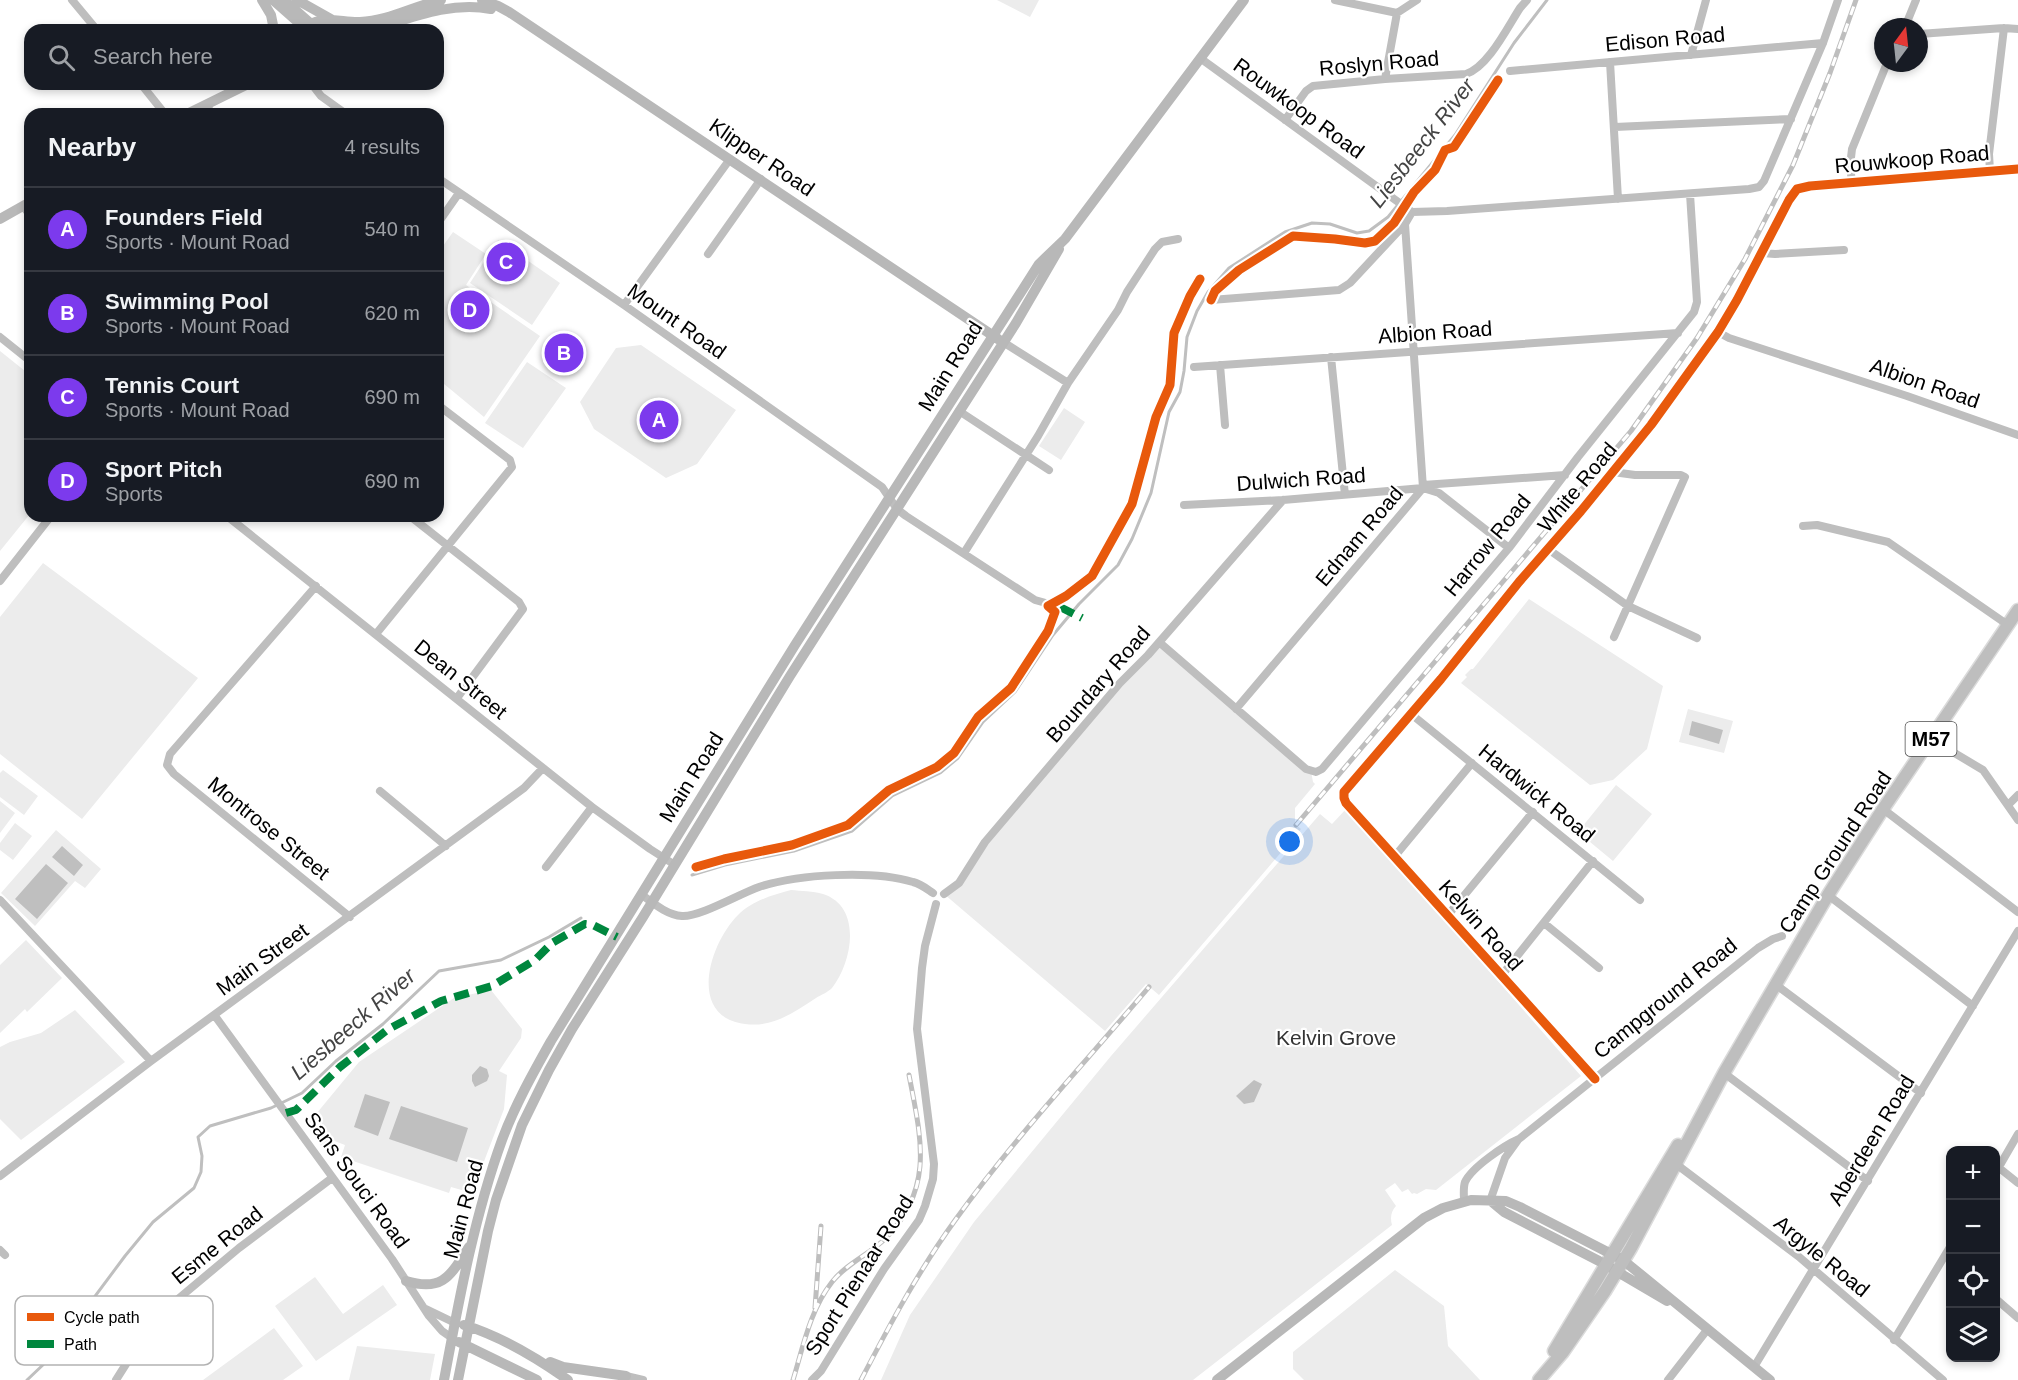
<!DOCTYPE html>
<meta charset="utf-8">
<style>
:root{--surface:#171b24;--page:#20242c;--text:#f1f3f6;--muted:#9ea1a6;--line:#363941;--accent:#7c3aed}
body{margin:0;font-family:Helvetica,sans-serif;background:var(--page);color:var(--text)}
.controls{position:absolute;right:18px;bottom:18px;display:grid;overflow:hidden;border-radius:12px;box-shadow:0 3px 9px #0003}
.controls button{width:54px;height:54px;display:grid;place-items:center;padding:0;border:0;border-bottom:2px solid var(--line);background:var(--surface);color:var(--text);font:30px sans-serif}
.compass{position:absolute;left:1874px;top:18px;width:54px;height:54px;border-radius:50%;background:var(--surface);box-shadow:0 3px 9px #0003;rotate:15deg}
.you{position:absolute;left:1290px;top:842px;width:21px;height:21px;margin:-15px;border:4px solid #fff;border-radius:50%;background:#1a73e8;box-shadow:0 0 0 9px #1a73e833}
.badge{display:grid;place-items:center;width:39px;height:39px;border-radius:50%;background:var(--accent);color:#fff;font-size:20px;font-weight:700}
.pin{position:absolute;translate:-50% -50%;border:3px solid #fff;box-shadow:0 2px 6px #0006}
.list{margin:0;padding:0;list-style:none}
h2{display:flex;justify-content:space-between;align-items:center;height:78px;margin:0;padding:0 24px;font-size:26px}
h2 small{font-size:20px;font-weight:400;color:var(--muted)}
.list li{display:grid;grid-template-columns:39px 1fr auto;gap:18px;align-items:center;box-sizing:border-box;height:84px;padding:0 24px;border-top:2px solid var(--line)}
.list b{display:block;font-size:22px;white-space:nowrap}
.list p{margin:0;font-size:20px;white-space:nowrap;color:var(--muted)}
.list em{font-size:20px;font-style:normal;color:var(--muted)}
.icon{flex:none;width:33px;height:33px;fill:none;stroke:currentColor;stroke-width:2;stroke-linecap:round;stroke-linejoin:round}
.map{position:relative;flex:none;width:2018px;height:1380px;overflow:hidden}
.search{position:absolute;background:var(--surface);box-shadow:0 3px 9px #0003;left:24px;top:24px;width:420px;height:66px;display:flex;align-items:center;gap:15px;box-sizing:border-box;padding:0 21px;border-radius:18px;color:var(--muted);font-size:22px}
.panel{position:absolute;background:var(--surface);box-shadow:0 3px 9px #0003;left:24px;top:108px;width:420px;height:414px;border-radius:18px}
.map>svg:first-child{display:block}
</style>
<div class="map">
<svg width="2018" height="1380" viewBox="0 0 2018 1380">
<rect width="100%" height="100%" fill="#fff"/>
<path fill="#ececec" d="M997,0H1039L1030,17Z
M453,232L486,254L466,285L540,336L484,417L438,379V253Z
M498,240L560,283L532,325L470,283Z
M641,345L736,410L697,464L666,478L594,429L580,402L616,348Z
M0,351L30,375V514L0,551Z
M527,362L566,388L523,448L485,423Z
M1064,408L1085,422L1061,460L1039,446Z
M43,563L198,678L82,819L0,754V617Z
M1529,599L1663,686L1647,749L1613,780L1590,785L1461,683L1467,677L1465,675L1471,669H1473Z
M1159,642L1311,771L1313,782L1315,784L1295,808V824L1301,829L1159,995L1146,984L1105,1031L944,894L959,883L985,842Z
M1688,709L1733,721L1724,753L1679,742Z
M3,770L38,796L24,815L0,797V773Z
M1616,785L1652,814L1613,861L1578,832Z
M0,801L15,813L0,833Z
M1347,808L1581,1076L1436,1190L1426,1189L1417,1194L1414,1193L1412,1194L1408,1189L1402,1192L1395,1183L1385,1190L1396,1206C1391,1211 1390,1218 1392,1225L1193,1380H881L910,1315L974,1222L1111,1056L1320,814L1332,824Z
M15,823L32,836L13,860L0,850V843Z
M56,830L101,869L85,888L75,881L35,926L1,893Z
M791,890C801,891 813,891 823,894C863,907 852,963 832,988C828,992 821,995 816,998C794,1012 773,1028 745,1024C687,1017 709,944 738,915C752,901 772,895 791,890Z
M26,940L62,978L27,1012L25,1009L0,1033V965Z
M491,990L522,1029L521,1038L499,1071L507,1075L504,1109L475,1185L465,1191L451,1187L449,1193L341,1157L345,1145L332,1140L321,1146L307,1125L359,1062L454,998Z
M75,1010L125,1062L21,1140L0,1119V1047L10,1042L41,1033Z
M1395,1270L1444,1306L1448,1346L1480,1380H1304L1293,1369V1352Z
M315,1277L343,1314L383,1285L397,1305L316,1361L275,1306Z
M274,1328L303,1366L283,1380H203Z
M357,1346L435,1354L430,1380H349Z"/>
<path fill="#bfbfbf" d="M565,332L584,345L563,374L544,361Z
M1692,721L1723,730L1719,744L1689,735Z
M62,846L83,865L74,876L52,857Z
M46,864L68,883L37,919L15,899Z
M480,1066L487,1069L489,1076L487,1081L475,1087L472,1081V1075Z
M1254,1080L1262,1084L1254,1102L1244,1104L1236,1096Z
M365,1094L390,1102L378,1136L354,1127Z
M401,1106L468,1128L457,1162L389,1139Z"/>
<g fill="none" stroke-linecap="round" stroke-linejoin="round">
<path stroke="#bfbfbf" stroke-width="3" d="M692,875L725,865L794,851L852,831L892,796L940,773L958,758L983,722L1015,692L1053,635L1079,604L1118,565L1132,539L1151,493L1169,412L1180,392L1184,371L1187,337L1197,311L1208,292L1229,268L1285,232L1312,223L1330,224L1357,233L1369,231L1388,217L1455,135L1514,43L1547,0
M27,1380L46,1362L125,1256L153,1222L194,1188L201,1172L202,1156L198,1137L210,1126L271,1108L302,1093L336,1061L383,1024L439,971L501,960L549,937L581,918"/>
<defs>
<path id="primary" d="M1554,1351L1678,1145
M1539,1380L1563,1352L1605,1291L1631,1248L1724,1073L1828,895L1883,809L2018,610"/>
</defs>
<use href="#primary" stroke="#dbdbdb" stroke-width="15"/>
<path stroke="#bebebe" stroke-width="8" d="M72,0L97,30
M1335,0L1397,13L1417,0
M1905,27L1916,0
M1919,34L2004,28L2018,29
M1691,55L1706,0
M1200,58L1412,212L1447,211L1749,189L1759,187L1764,181L1823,43L1838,0
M1610,62L1618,199
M1510,71L1823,43
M1385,79L1397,13
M141,84L165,114
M314,87L321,96L346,114
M207,104L211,114
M1285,120L1306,91L1313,86L1385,79L1466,74C1488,67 1507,28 1520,8L1527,0
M1615,127L1791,119
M1990,171L1989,154L2004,28
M438,178L624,305L882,487L897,509L906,516L1035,600L1060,607
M1852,182L1850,166L1852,149L1887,63
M23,206L30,215
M438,223L459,193
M1762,253L1775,254L1844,250
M708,254L761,179
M1211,300L1339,290L1350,283L1405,224
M624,305L730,159
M1718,332L1729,338L1907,396L2018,435
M0,337L30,361
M1003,342L1068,383
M1331,357L1345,495
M1220,365L1225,425
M1194,367L1678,333
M959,411L1049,470
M1613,472L1635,475H1681L1685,477L1614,637
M1423,485L1565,475
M1184,505L1283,500L1423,488L1439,493L1509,548
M227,516L592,807L650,849L675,865
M410,516L519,602L523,609L457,698
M1803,526L1817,525L1888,542L2008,625
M1548,549L1628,606L1697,638
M964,553L1038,436L1068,383L1118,310L1127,292L1155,249L1162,242L1178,239
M0,581L51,516
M316,586L170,754L167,765L174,774L350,917
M376,634L512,467L510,460L438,405
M1159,642L1306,769L1316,772L1322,769L1509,548L1578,457L1694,312L1697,302L1690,194
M1236,709L1423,488L1405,224L1412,212
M1411,714L1640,900
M1931,739L1983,770L2018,820
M380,791L446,846
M2008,805L2018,795
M1883,809L2018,912
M1395,856L1472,763
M546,867L592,807
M944,894L959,883L985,842L1120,683L1148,655L1283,500
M642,895C653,903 667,915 682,916C700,917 739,894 759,887C798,874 873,870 913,882C921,884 927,889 933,893
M1828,895L1973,1006
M0,900L151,1061
M1448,915L1533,812
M1544,923L1599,968
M1502,975L1593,861
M1775,984L1921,1093
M215,1016L392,1259L429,1316L442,1331L452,1338
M1724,1073L1868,1181
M1595,1079L1346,803L1344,798V792L1441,679L1519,582L1581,511L1651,425L1718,332L1737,300L1789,200L1797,189L1810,186L2018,169
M1676,1164L1798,1256L1943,1380
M1998,1167L2018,1183
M1996,1172L2018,1134
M0,1176L151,1061L524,788L543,768
M1464,1201C1464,1195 1463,1188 1465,1182C1472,1167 1505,1145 1519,1139L1758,948L1773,939L1782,936
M1490,1201L1505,1158L1518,1140
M0,1250L5,1255
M1996,1299L2018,1318
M426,1309L455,1323
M1894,1340L1950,1247
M1754,1367L2018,931
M625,1379L626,1376L643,1380
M116,1380L133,1353L178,1299L239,1248L332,1178
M812,1380L821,1371L884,1269L919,1220L925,1206L933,1179L934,1164L917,1029L922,968L925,946L936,904
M1668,1380L1707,1330"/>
<path stroke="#b8b8b8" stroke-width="10" d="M262,0L271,15L274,30
M273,0L307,30
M284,0L310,23V28
M297,0L331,19
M482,0L498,6L509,12L998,339
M303,30C318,13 341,23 360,22C388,21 414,6 441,0
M372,30C411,18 450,1 491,9
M187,114L248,84
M0,219L30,202
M1492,1202L1504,1212L1599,1261L1667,1301
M406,1281C443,1292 450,1276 469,1247
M464,1325C500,1336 537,1358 568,1380
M459,1342L537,1380
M550,1362L563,1367L626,1376
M444,1380C459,1300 474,1217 502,1140C515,1105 533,1073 551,1041L795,645L1039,264L1065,239L1244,0
M458,1380L488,1231L496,1200L522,1125L549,1070L572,1029L643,917L790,676L1016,323L1059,249
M1217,1380L1424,1218L1443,1208L1471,1200L1506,1201L1520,1207L1623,1260L1770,1380"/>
<use href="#primary" stroke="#bebebe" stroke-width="12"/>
<defs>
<path id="rail" d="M1296,825L1631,431L1697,338L1745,259L1793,165L1830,73L1856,0
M815,1308L821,1226
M793,1380C803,1347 810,1310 832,1282C846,1264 868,1255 885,1239C935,1188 921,1138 909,1075
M861,1380C890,1324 919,1270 956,1219C1015,1137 1085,1063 1149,987"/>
</defs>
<use href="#rail" stroke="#bebebe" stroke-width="5"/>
<use href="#rail" stroke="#fff" stroke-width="3" stroke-dasharray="9" stroke-linecap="butt"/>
<path stroke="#00873e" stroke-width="8" stroke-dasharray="15 8" stroke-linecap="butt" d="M1060,607L1082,618
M286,1113L296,1110L340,1067L387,1030L441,1001L492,986L535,960L552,943L585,924L593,925L617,937"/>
<defs>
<path id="cycleway" d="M1211,300L1215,291L1239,270L1293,236L1335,239L1365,243L1375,241L1394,223L1414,192L1435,170L1445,150L1454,147L1498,80
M696,867L724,859L792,845L848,825L889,790L937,767L954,753L978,717L1011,688L1048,631L1055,612L1048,606L1066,596L1092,576L1132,504L1156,417L1170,385L1174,333L1190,296L1200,279
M1595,1079L1346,803L1344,798V792L1441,679L1519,582L1581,511L1651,425L1718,332L1737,300L1789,200L1797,189L1810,186L2018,169"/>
</defs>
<use href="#cycleway" stroke="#fff" stroke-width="13"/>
<use href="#cycleway" stroke="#e8590c" stroke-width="9"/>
</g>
<g text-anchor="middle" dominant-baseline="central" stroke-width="4.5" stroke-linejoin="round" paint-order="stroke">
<rect fill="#fff" stroke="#4c4c4c" stroke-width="1.5" x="1905.5" y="722" width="51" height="34" rx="4.5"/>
<g font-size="20" font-weight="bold" fill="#000">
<text x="1931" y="739">M57</text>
</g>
<g font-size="21" fill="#000" stroke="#fff">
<text transform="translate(1665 39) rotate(-5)">Edison Road</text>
<text transform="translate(1379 63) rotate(-5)">Roslyn Road</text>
<text transform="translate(1299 108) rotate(36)">Rouwkoop Road</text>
<text transform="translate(762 157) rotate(34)">Klipper Road</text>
<text transform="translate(1912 159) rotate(-5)">Rouwkoop Road</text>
<text transform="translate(677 321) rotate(35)">Mount Road</text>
<text transform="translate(1435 332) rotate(-4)">Albion Road</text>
<text transform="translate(950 366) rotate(-58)">Main Road</text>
<text transform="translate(1925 383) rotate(19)">Albion Road</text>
<text transform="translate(1301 479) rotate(-4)">Dulwich Road</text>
<text transform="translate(1577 487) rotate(-50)">White Road</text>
<text transform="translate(1359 536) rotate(-50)">Ednam Road</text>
<text transform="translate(1487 545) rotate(-51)">Harrow Road</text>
<text transform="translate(461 679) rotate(39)">Dean Street</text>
<text transform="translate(1098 684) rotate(-49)">Boundary Road</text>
<text transform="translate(691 777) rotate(-58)">Main Road</text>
<text transform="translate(1537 793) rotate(39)">Hardwick Road</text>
<text transform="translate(269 828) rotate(39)">Montrose Street</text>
<text transform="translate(1835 852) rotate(-57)">Camp Ground Road</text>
<text transform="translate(1481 925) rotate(48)">Kelvin Road</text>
<text transform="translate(262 959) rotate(-36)">Main Street</text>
<text transform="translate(1665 998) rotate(-39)">Campground Road</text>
<text transform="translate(1871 1140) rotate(-59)">Aberdeen Road</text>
<text transform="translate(357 1180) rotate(54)">Sans Souci Road</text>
<text transform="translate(463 1209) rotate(-75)">Main Road</text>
<text transform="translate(217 1245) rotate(-39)">Esme Road</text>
<text transform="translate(1822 1256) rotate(39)">Argyle Road</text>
<text transform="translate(859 1275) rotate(-58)">Sport Pienaar Road</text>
</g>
<g font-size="21" fill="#333" stroke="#fff">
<text x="1336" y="1037">Kelvin Grove</text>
</g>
<g font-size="22" font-style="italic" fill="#444" stroke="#fff">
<text transform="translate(1422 143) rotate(-52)">Liesbeeck River</text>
<text transform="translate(353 1024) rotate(-41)">Liesbeeck River</text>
</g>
</g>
<rect x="15" y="1296" width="198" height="69" rx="9" fill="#fff" stroke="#b2b2b2" stroke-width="1.5"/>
<rect x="27" y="1313" width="27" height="8" fill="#e8590c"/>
<rect x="27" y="1340" width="27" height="8" fill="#00873e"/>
<g font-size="16" fill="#000">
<text x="64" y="1323">Cycle path</text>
<text x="64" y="1350">Path</text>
</g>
</svg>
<div class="controls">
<button>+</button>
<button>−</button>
<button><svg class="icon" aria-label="locate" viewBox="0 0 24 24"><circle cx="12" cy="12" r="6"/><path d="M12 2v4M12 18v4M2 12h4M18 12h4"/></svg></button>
<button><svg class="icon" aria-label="layers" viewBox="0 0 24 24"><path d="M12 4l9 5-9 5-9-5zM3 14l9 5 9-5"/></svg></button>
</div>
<svg class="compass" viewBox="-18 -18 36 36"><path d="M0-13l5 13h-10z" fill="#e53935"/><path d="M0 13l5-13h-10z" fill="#9ea1a6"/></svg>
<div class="you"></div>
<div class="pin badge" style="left:659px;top:420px">A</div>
<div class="pin badge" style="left:564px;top:353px">B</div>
<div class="pin badge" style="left:506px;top:262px">C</div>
<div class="pin badge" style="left:470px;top:310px">D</div>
<div class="search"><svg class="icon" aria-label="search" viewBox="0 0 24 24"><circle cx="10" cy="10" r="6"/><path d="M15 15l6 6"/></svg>Search here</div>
<section class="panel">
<h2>Nearby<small>4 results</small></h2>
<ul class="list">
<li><span class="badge">A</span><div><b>Founders Field</b><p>Sports · Mount Road</p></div><em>540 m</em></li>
<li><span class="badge">B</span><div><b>Swimming Pool</b><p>Sports · Mount Road</p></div><em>620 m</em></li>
<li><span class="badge">C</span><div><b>Tennis Court</b><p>Sports · Mount Road</p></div><em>690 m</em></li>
<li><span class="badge">D</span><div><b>Sport Pitch</b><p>Sports</p></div><em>690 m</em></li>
</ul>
</section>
</div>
